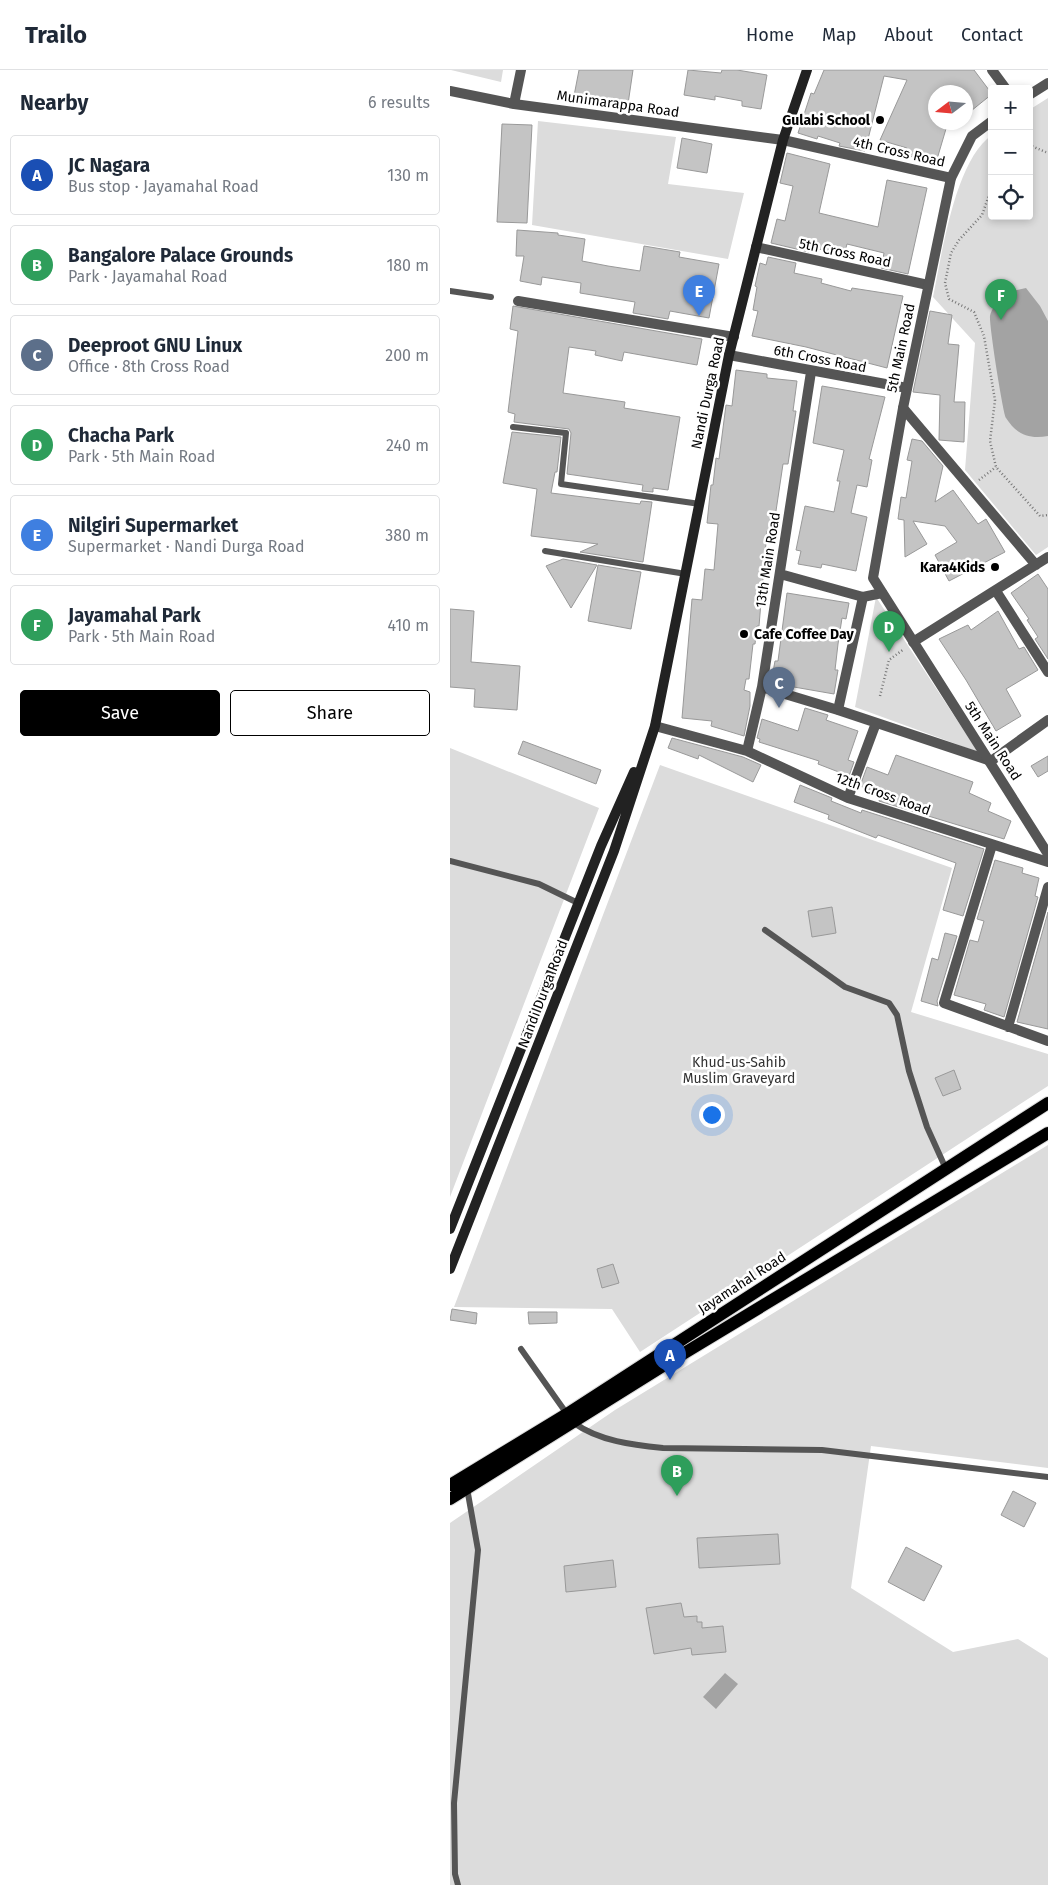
<!DOCTYPE html>
<meta charset="utf-8">
<style>
:root{--surface:#fff;--page:#f2f2f3;--text:#1f2937;--muted:#747a83;--line:#e0e1e3;--accent:#000}
body{margin:0;font-family:"Fira Sans",sans-serif;background:var(--page);color:var(--text)}
.controls{position:absolute;right:15px;top:15px;display:grid;overflow:hidden;border-radius:5px;box-shadow:0 2px 8px #0003}
.controls button{width:45px;height:45px;display:grid;place-items:center;padding:0;border:0;border-bottom:1px solid var(--line);background:var(--surface);color:var(--text);font:25px sans-serif}
.compass{position:absolute;left:478px;top:15px;width:45px;height:45px;border-radius:50%;background:var(--surface);box-shadow:0 2px 8px #0003;rotate:254deg}
.you{position:absolute;left:261px;top:1044px;width:18px;height:18px;margin:-12px;border:4px solid #fff;border-radius:50%;background:#1a73e8;box-shadow:0 0 0 8px #1a73e833}
.badge{display:grid;place-items:center;width:32px;height:32px;border-radius:50%;background:var(--accent);color:#fff;font-size:16px;font-weight:700}
.pin{position:absolute;translate:-50% -41px;filter:drop-shadow(0 1px 2px #0008)}
.pin::after{content:'';position:absolute;top:26px;width:18px;height:15px;background:inherit;clip-path:polygon(0 0,100% 0,50% 100%)}
.list{margin:0;padding:0;list-style:none}
h2{display:flex;justify-content:space-between;align-items:center;height:65px;margin:0;padding:0 20px;font-size:21px}
h2 small{font-size:16px;font-weight:400;color:var(--muted)}
.list li{display:grid;grid-template-columns:32px 1fr auto;gap:15px;align-items:center;box-sizing:border-box;height:80px;margin:0 10px 10px;padding:0 10px;border:1px solid var(--line);border-radius:5px}
.list b{display:block;font-size:19px;white-space:nowrap}
.list p{margin:0;font-size:16px;white-space:nowrap;color:var(--muted)}
.list em{font-size:16px;font-style:normal;color:var(--muted)}
.actions{display:flex;gap:10px;padding:15px 20px}
.actions a{flex:1;padding:11px 0;border:1px solid var(--accent);border-radius:5px;text-align:center;font-size:18px;color:var(--accent)}
.actions .main{background:var(--accent);color:#fff}
.icon{flex:none;width:28px;height:28px;fill:none;stroke:currentColor;stroke-width:2;stroke-linecap:round;stroke-linejoin:round}
.map{position:relative;flex:none;width:598px;height:1815px;overflow:hidden}
header{display:flex;align-items:center;gap:30px;box-sizing:border-box;height:70px;padding:0 25px;background:var(--surface);border-bottom:1px solid var(--line)}
header strong{font-size:24px}
nav{display:flex;gap:28px;margin-inline-start:auto;font-size:18px}
main{display:flex}
aside{flex:1;background:var(--surface)}
.map>svg:first-child{display:block}
</style>
<header>
<strong>Trailo</strong>
<nav><a>Home</a><a>Map</a><a>About</a><a>Contact</a></nav>
</header>
<main>
<aside>
<h2>Nearby<small>6 results</small></h2>
<ul class="list">
<li><span class="badge" style="background:#1a4fb4">A</span><div><b>JC Nagara</b><p>Bus stop · Jayamahal Road</p></div><em>130 m</em></li>
<li><span class="badge" style="background:#2e9e5b">B</span><div><b>Bangalore Palace Grounds</b><p>Park · Jayamahal Road</p></div><em>180 m</em></li>
<li><span class="badge" style="background:#5c6f8a">C</span><div><b>Deeproot GNU Linux</b><p>Office · 8th Cross Road</p></div><em>200 m</em></li>
<li><span class="badge" style="background:#2e9e5b">D</span><div><b>Chacha Park</b><p>Park · 5th Main Road</p></div><em>240 m</em></li>
<li><span class="badge" style="background:#3f7fe0">E</span><div><b>Nilgiri Supermarket</b><p>Supermarket · Nandi Durga Road</p></div><em>380 m</em></li>
<li><span class="badge" style="background:#2e9e5b">F</span><div><b>Jayamahal Park</b><p>Park · 5th Main Road</p></div><em>410 m</em></li>
</ul>
<div class="actions"><a class="main">Save</a><a>Share</a></div>
</aside>
<div class="map">
<svg width="598" height="1815" viewBox="0 0 598 1815">
<rect width="100%" height="100%" fill="#fff"/>
<path fill="#dcdcdc" d="M1,0H53L51,12Z
M598,28V477L586,485L515,400L525,273L483,227C492,184 505,90 542,65V146H579V40Z
M88,51L226,67L218,114L294,123L278,189L82,155Z
M426,527L528,682L405,637Z
M0,678L149,738L0,1127Z
M210,695L502,798L461,942L598,984V1016L190,1282L162,1239L4,1237Z
M598,1075V1398L421,1376L401,1518L503,1582L568,1569L598,1588V1815H0V1453L165,1340Z"/>
<path fill="#a3a3a3" d="M576,218L590,236L598,251V366C579,369 567,365 556,348C553,343 539,255 540,246C541,239 549,230 553,223Z
M275,1603L288,1614L266,1639L253,1627Z"/>
<path fill="#c4c4c4" stroke="#999" d="M129,0H183L178,34L140,29L139,34L123,31Z
M238,0L271,3L272,0H287L317,5L311,39L292,36V31L265,26V30L234,25Z
M374,0H524L542,24L521,41L516,35V22H486V52H498L485,96L455,84L457,78L430,70L457,10L434,6L415,81L389,76L390,73L368,66L367,69L348,63L361,23L364,24Z
M52,54L82,55L77,153L47,152Z
M232,68L262,74L257,103L227,98Z
M337,83L380,94L369,143L428,157L437,110L477,118L458,204L431,198L434,183L397,174L394,185L360,177L359,182L321,173L327,149L335,151L343,116L330,113Z
M67,160L108,163V165L135,169L132,191L158,196L190,201L194,176L230,182L229,187L269,194L259,248L220,241L218,249L183,243L185,232L130,223L131,213L92,207L91,215L70,211L74,186H66Z
M318,187L346,193L344,203L372,209L371,213L401,221L402,218L453,226L437,298L356,277L302,266L308,241L303,240L307,217L305,216L310,193L316,195Z
M63,236L252,269L247,295L174,282L172,291L145,285L146,281L119,277L113,323L175,332L174,338L230,347L218,420L203,418V422L192,421L193,415L117,404L121,363L119,359L64,352L65,344L58,342L68,261L60,259Z
M480,241L502,245L498,274L509,275L504,332H515L514,372L489,370L490,325L463,322Z
M286,300L317,304V308L347,311L343,341H346L338,394H333L323,461H317L309,556H307L305,574H303L299,609H296L294,620L300,622V636L294,666L261,656L262,651L232,648L242,529L252,530L255,499L264,500L268,454L257,453L261,415H263L266,388L269,389L276,335L282,336Z
M372,316L435,327L419,389L422,390L417,417L407,415L401,443L417,447L406,501L372,494L371,498L348,494L351,481L346,480L355,436L384,442L390,411H387L394,380L363,373Z
M62,362L111,367L107,402H105L101,423L190,434L191,431L202,432L193,492L130,482L148,474L81,466L87,419L53,413Z
M462,369L472,371L493,396L485,432L503,420L528,454L536,449L555,482L499,511L485,485L507,472L495,456L463,451L477,474L455,487L454,450L448,449L451,427L456,428L462,391L457,390Z
M113,489L147,495L121,538L96,496Z
M148,495L191,502L181,559L138,551Z
M588,504L598,519V589L585,569L588,567L577,550L579,549L561,523Z
M337,523L399,533L396,549L392,548L388,574L385,600H388L384,624L321,613L325,591H328Z
M0,539L24,541L21,592L70,596L67,640L24,637L25,619L0,617Z
M548,541L569,579L574,577L588,600L556,619L571,646L546,661L516,610L489,569L518,555L521,560Z
M355,638L378,645L376,650L408,661L398,690L404,692L399,706L368,694L369,691L309,672L310,669L307,668L312,649L348,661Z
M222,668L293,687L311,695L303,712L249,685L248,689L218,678Z
M73,671L151,700L146,714L68,684Z
M446,685L523,712L519,723L541,733L538,741L561,751L554,769L429,731L431,724L410,716L417,697L438,705Z
M598,686V701L588,707L581,696Z
M350,715L382,728L381,731L411,743L412,740L534,779L513,846L493,840L506,793L428,765L426,768L378,749L379,745L344,732Z
M545,790L573,798L572,803L589,808L585,826L588,827L554,947L534,940L536,934L504,925L520,870L528,872L534,851L527,849Z
M382,837L386,863L362,867L358,841Z
M598,842V959L567,952Z
M495,863L507,866L487,931L488,936L471,931L482,888L488,890Z
M504,1000L511,1019L493,1026L485,1008Z
M163,1194L169,1213L152,1218L147,1199Z
M2,1239L27,1243L26,1254L0,1250Z
M78,1242H107V1253L79,1254Z
M563,1421L586,1433L574,1457L551,1445Z
M328,1464L330,1494L249,1498L247,1468Z
M456,1477L492,1496L474,1531L438,1512Z
M163,1490L166,1517L116,1522L114,1496Z
M231,1533L234,1547L247,1546V1552H252V1558L273,1556L276,1582L242,1585L241,1578L204,1584L196,1538Z"/>
<g fill="none" stroke-linecap="round" stroke-linejoin="round">
<defs>
<path id="primary" d="M0,1415L117,1344L598,1033
M0,1429L213,1296L598,1063"/>
</defs>
<use href="#primary" stroke="#dbdbdb" stroke-width="14"/>
<path stroke="#777" stroke-width="2.5" stroke-dasharray="1 2.5" stroke-linecap="butt" d="M579,75L598,83
M542,117L532,145L509,170L501,183L495,213L499,229L524,242L534,266L545,330L540,371L546,397L590,446L598,445
M529,410L546,397
M430,626L439,590L454,579"/>
<path stroke="#555" stroke-width="6" d="M0,221L41,227
M63,357L116,363L111,414L250,434
M95,481L236,504
M0,791L89,814L128,833
M315,860L395,917L439,933L447,945L459,1001L477,1057L496,1099
M71,1279L117,1344
M124,1353C149,1371 183,1375 213,1378L372,1380L598,1407
M8,1815L5,1804L4,1733L28,1480L17,1418"/>
<path stroke="#555" stroke-width="10" d="M542,0L556,19
M0,21L64,34L333,70L501,108
M64,34L71,0
M306,177L478,215
M68,231L284,267
M279,285L457,318
M453,338L586,495
M330,504L413,527
M546,521L598,602
M463,572L598,487
M312,617L388,640L541,691L598,650
M388,640L413,527L432,523
M205,656L297,681L398,728L598,792
M297,681L312,617L361,302
M398,728L426,653
M542,775L494,933L598,971
M558,957L598,817"/>
<path stroke="#555" stroke-width="10" d="M579,25L598,13
M542,51L522,66L501,108L453,338L423,508L598,784"/>
<path stroke="#222" stroke-width="10" d="M0,1159L151,776L184,702
M0,1199L164,781L205,656L279,285L333,70L357,0"/>
<use href="#primary" stroke="#000" stroke-width="12"/>
</g>
<g fill="#000" stroke="#fff" stroke-width="2">
<circle cx="430" cy="50" r="5"/>
<circle cx="545" cy="497" r="5"/>
<circle cx="294" cy="564" r="5"/>
</g>
<g text-anchor="middle" dominant-baseline="central" stroke-width="5" stroke-linejoin="round" paint-order="stroke">
<g font-size="14" fill="#000" stroke="#fff">
<text transform="translate(168 34) rotate(8)">Munimarappa Road</text>
<text transform="translate(449 82) rotate(13)">4th Cross Road</text>
<text transform="translate(395 183) rotate(12)">5th Cross Road</text>
<text transform="translate(451 278) rotate(-78)">5th Main Road</text>
<text transform="translate(370 289) rotate(11)">6th Cross Road</text>
<text transform="translate(258 323) rotate(-78)">Nandi Durga Road</text>
<text transform="translate(318 490) rotate(-81)">13th Main Road</text>
<text transform="translate(543 671) rotate(57)">5th Main Road</text>
<text transform="translate(433 724) rotate(20)">12th Cross Road</text>
<text transform="translate(93 924) rotate(-69)">Nandi Durga Road</text>
<text transform="translate(292 1213) rotate(-33)">Jayamahal Road</text>
</g>
<g font-size="14" font-weight="bold" fill="#000" stroke="#fff" text-anchor="end">
<text x="420" y="50">Gulabi School</text>
<text x="535" y="497">Kara4Kids</text>
<text x="304" y="564" text-anchor="start">Cafe Coffee Day</text>
</g>
<g font-size="14" fill="#333" stroke="#fff">
<text x="289" y="992">Khud-us-Sahib<tspan x="289" dy="16">Muslim Graveyard</tspan></text>
</g>
</g>
</svg>
<div class="controls">
<button>+</button>
<button>−</button>
<button><svg class="icon" aria-label="locate" viewBox="0 0 24 24"><circle cx="12" cy="12" r="6"/><path d="M12 2v4M12 18v4M2 12h4M18 12h4"/></svg></button>
</div>
<svg class="compass" viewBox="-18 -18 36 36"><path d="M0-13l5 13h-10z" fill="#e53935"/><path d="M0 13l5-13h-10z" fill="#747a83"/></svg>
<div class="you"></div>
<div class="pin badge" style="left:220px;top:1310px;background:#1a4fb4">A</div>
<div class="pin badge" style="left:227px;top:1426px;background:#2e9e5b">B</div>
<div class="pin badge" style="left:329px;top:638px;background:#5c6f8a">C</div>
<div class="pin badge" style="left:439px;top:582px;background:#2e9e5b">D</div>
<div class="pin badge" style="left:249px;top:246px;background:#3f7fe0">E</div>
<div class="pin badge" style="left:551px;top:250px;background:#2e9e5b">F</div>
</div>
</main>
